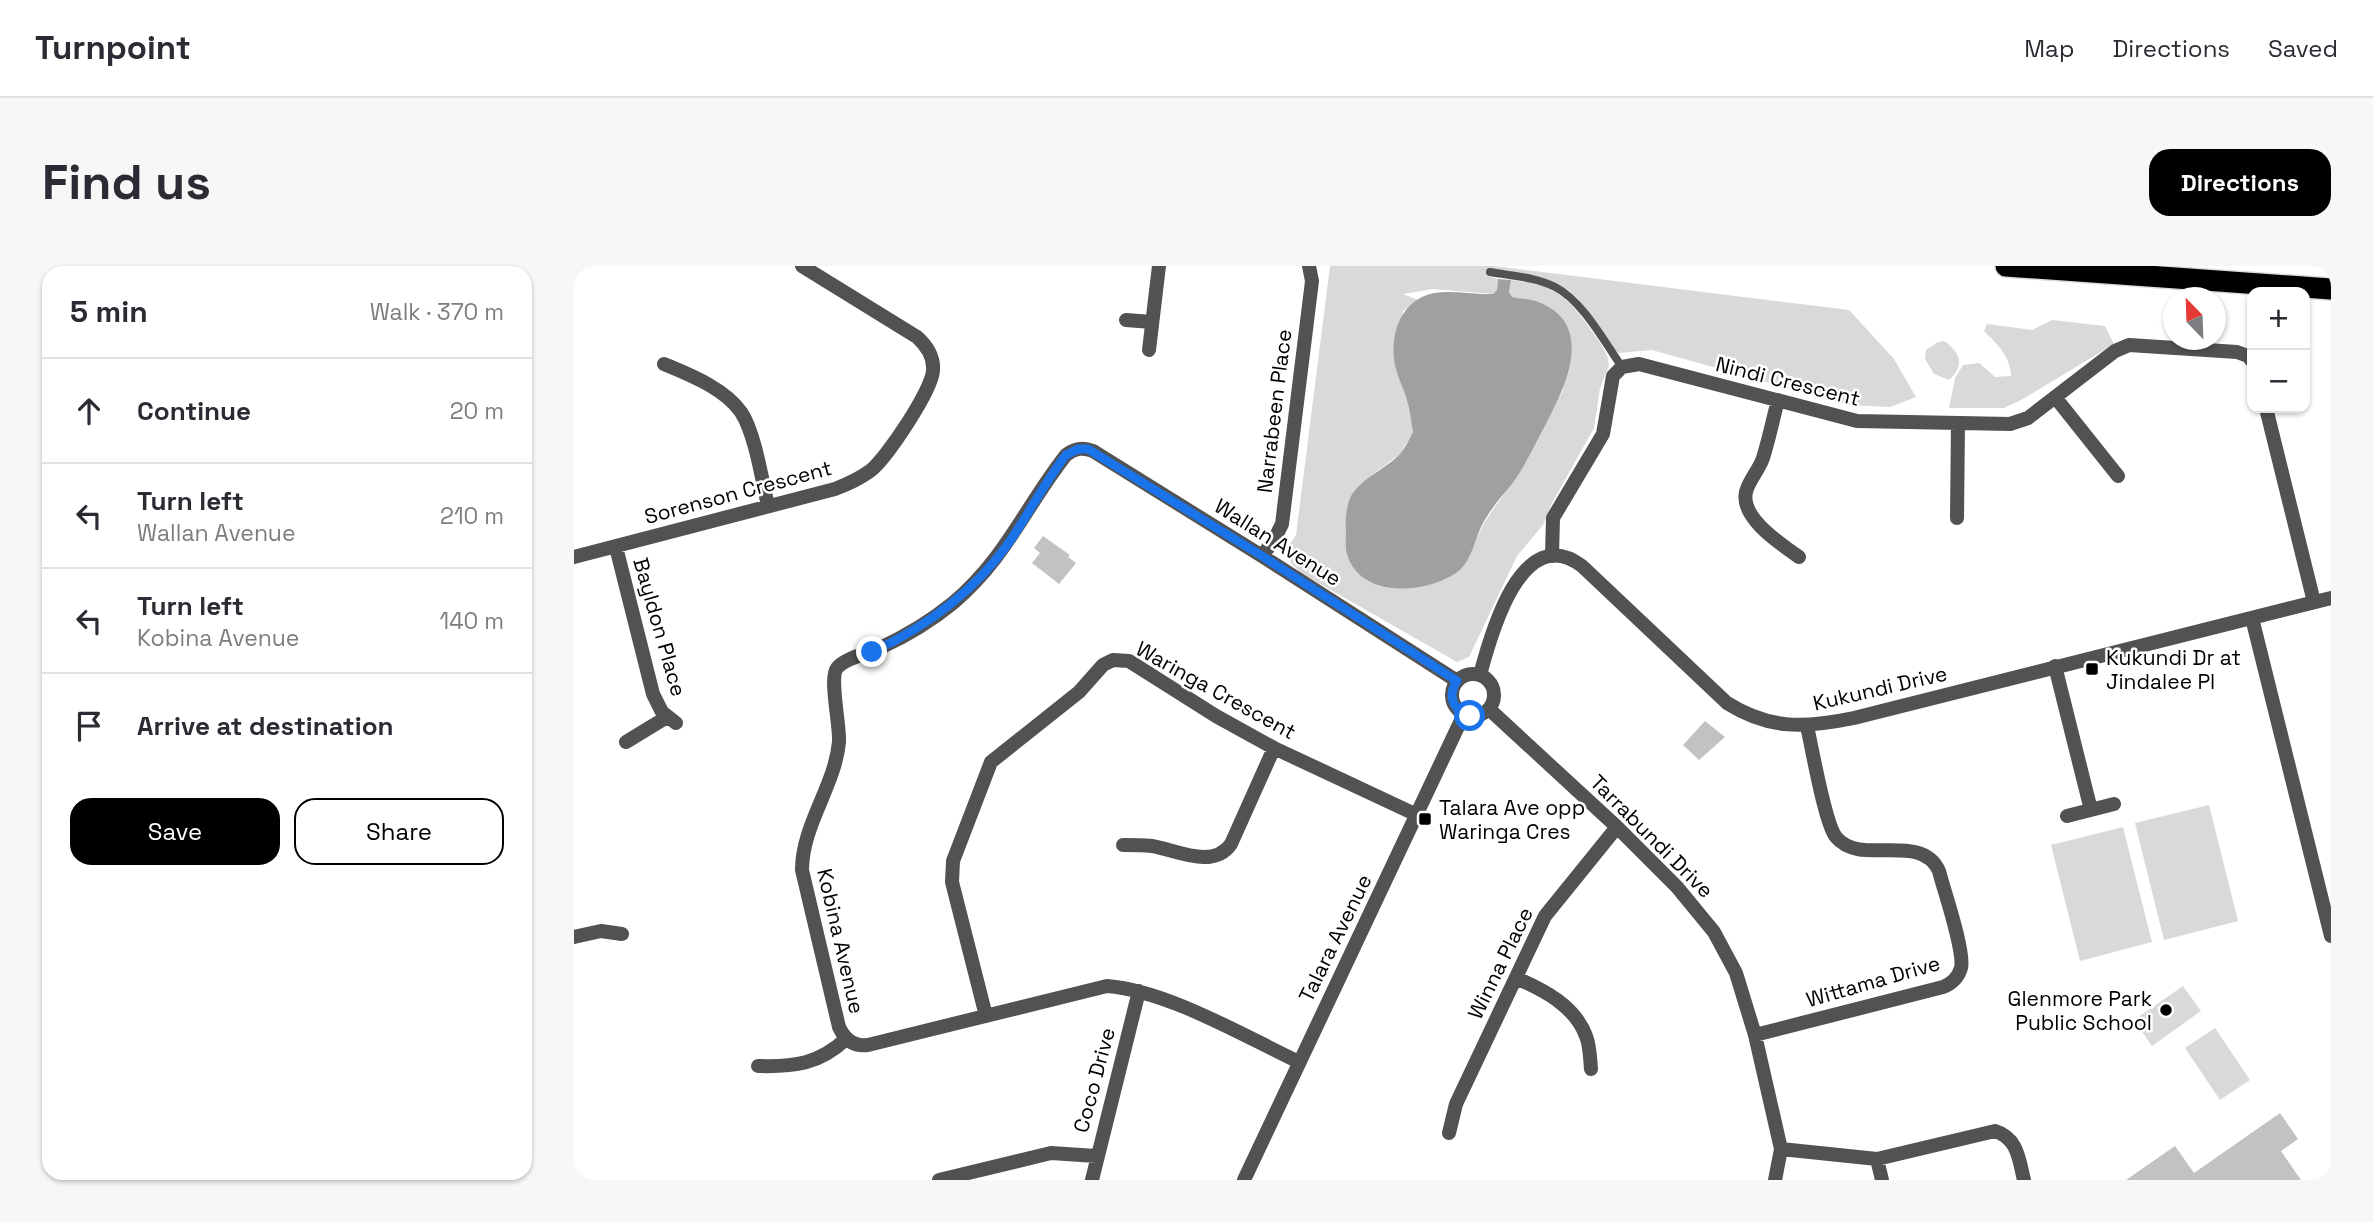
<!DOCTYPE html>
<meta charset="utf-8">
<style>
:root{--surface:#fff;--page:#f7f7f7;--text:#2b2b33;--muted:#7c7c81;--line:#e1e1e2;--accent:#000}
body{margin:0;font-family:"Space Grotesk",sans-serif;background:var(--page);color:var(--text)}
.controls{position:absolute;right:21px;top:21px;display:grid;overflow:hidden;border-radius:14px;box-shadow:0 2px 5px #0004}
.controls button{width:63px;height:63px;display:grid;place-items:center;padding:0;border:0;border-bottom:2px solid var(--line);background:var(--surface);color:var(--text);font:35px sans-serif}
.compass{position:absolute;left:1589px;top:21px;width:63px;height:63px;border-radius:50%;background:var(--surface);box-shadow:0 2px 5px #0004;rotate:337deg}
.stop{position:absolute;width:21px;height:21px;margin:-16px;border:5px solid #1a73e8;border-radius:50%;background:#fff}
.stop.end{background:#1a73e8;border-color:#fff;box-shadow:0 2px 7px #0008}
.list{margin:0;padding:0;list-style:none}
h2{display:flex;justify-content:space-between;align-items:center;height:91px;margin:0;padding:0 28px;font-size:30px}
h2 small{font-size:23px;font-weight:400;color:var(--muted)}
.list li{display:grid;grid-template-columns:46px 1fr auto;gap:21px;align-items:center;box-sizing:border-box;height:105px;padding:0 28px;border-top:2px solid var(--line)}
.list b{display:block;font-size:26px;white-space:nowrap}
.list p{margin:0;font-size:23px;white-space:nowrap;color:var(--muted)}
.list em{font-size:23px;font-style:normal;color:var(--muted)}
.actions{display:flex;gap:14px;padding:21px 28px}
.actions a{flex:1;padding:16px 0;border:2px solid var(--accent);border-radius:21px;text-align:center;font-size:24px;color:var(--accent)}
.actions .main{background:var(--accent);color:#fff}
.icon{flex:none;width:38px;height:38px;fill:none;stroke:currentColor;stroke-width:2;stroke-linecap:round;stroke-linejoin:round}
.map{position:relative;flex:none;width:1757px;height:914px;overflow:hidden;border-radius:21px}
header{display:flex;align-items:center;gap:42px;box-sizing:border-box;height:98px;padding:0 35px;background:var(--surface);border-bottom:2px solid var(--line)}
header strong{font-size:33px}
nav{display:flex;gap:38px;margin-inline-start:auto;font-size:24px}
.intro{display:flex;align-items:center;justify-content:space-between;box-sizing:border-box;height:168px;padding:0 42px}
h1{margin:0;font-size:49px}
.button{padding:18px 32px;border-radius:21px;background:var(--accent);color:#fff;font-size:24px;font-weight:700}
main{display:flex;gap:42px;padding:0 42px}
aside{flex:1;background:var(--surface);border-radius:21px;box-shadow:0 2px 5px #0004}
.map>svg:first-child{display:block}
</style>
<header>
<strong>Turnpoint</strong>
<nav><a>Map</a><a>Directions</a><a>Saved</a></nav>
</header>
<div class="intro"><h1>Find us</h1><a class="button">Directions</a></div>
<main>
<aside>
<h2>5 min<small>Walk · 370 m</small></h2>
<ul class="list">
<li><svg class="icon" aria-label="ahead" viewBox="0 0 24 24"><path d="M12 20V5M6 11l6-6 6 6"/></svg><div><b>Continue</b></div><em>20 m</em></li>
<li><svg class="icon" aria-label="left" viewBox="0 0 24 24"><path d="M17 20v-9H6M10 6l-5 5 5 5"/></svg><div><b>Turn left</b><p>Wallan Avenue</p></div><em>210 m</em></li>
<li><svg class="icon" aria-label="left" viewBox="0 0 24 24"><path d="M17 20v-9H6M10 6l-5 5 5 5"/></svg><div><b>Turn left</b><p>Kobina Avenue</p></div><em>140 m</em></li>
<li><svg class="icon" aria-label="arrive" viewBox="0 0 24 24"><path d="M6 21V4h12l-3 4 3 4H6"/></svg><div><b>Arrive at destination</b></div></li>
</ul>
<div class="actions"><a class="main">Save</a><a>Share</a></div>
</aside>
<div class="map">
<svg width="1757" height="914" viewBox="0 0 1757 914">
<rect width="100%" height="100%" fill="#fff"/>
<path fill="#d9d9d9" d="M756,0H919L1275,44L1320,93L1342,131L1316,141L1275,139L1078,84L1045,87L1037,82C1023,62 1009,29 985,19C970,12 933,12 915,10L924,13L923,24L919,28L859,23L829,28L844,34L829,45L821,102L834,135L839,166L826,188L795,211L901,277C911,251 923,239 939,216C959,188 973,155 989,124L960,35L938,31L935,26L937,14C978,18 994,30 1017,64C1024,73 1030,82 1034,92L1035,100L1026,122L1020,162L978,237L969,259L943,290L895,391L883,396L727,307L717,297L711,285L722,269Z
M1478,54L1531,60L1540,78L1447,134L1430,142H1375L1381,112L1389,99L1405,97L1421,111L1437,110C1437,91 1423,78 1410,65L1413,58L1458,64Z
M1370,75C1387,87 1391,99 1375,114L1360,108L1351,93L1352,84L1364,76Z
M1635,539L1664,655L1590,674L1561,557Z
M1549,561L1578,676L1506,695L1477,579Z
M1609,720L1627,745L1578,780L1560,754Z
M1641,762L1676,814L1646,834L1611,782Z"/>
<path fill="#a0a0a0" d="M924,13L937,14L935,26L938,31C948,33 959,33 969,38C1021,62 990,123 972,158C961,179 951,200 938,218C929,229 919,240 912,252C901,268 899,296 882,307C851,328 786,333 773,288C771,282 772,273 772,267C771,256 772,240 777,230C788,212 811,203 825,189C831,183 835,173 839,166C837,156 836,144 833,134C830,124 825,114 822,104C814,72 825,34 860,27C881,24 899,29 919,28L923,24Z"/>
<path fill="#c2c2c2" d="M469,270L496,289L494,291L502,297L485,318L458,297L466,287L460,282Z
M1131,455L1151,471L1125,494L1109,479Z
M1706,847L1724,873L1707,885L1727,914H1552L1601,880L1620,907Z"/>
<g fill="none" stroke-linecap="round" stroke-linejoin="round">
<defs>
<path id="motorway" d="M1432,0L1757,23"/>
</defs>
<use href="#motorway" stroke="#dbdbdb" stroke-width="24"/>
<path stroke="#525252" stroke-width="8" d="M916,6C938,10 961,11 981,21C1008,34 1031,77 1048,101"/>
<path stroke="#525252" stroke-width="14" d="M552,54L578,56
M575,84L585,0
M90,98C116,109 150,122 167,146C181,167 188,214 194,240
M1481,131L1544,210
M1204,134C1199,153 1195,173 1189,192C1185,204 1175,214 1172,226C1166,252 1207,278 1225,291
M1692,142L1740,336
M1383,252L1384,157
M42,281L79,428L88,446L102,457
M688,290L700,274L708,258L738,15L735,0
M978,290L979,252L1029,168L1039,110L1048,101L1065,98L1283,155L1436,158L1454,152L1541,85L1555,79L1663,86L1674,90L1678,95
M0,291L261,223C274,218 285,213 296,205C312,193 359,123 359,104C360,91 353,80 343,71L228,0
M1481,400L1517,544
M915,443L1043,561L1103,621L1140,666L1162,707L1181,769L1207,883L1201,914
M52,476L93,451
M1493,550L1540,538
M549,579C559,579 568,579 578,580C602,584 639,604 657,578L700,482
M0,671L27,665L48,668
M942,712C970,724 1001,740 1012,770C1016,780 1016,792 1017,803
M412,750L378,616L379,595L417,496L505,426L529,399L539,394L555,395L642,450L700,482L843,549
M1181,769L1369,721C1377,718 1384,712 1387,702C1391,685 1370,625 1365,605C1347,565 1286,601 1262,571C1251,558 1238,482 1233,460
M725,796C668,769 594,725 533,720L294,779C280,781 271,774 265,761L228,604C228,559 261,520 265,476C266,458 255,412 263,402C272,391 294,388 306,382C332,370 357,355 379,337C433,291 451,241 492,189C501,182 509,181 519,185L688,290L883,415
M184,800C221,801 245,798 272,773
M875,867L882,838L971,650L1043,561
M1207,883L1303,893L1421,865C1444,872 1445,894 1450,914
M1303,893L1308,914
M365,914L477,887L522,890
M518,914L565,725"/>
<path stroke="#525252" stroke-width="14" d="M1678,352L1757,670
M878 429a21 21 0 1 1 42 0a21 21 0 1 1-42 0Z
M906,409C916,371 947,254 1008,300L1153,437C1196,464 1231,462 1280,452L1757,332
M670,914L890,448"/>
<use href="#motorway" stroke="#000" stroke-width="21"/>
</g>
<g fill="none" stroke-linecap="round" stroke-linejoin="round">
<path stroke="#1a73e8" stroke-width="9" d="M298,386C352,361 401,325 436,275C455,247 471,216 492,189L504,183H514L688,290L883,415C873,430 879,445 896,450"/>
</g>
<g fill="#000" stroke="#fff" stroke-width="2.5">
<rect x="1511" y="396" width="14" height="14" rx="3.5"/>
<rect x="844" y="546" width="14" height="14" rx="3.5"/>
<circle cx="1592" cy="744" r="7"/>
</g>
<g text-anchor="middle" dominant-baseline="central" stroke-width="5" stroke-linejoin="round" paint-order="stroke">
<g font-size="21" fill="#000" stroke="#fff">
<text transform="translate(1214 115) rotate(14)">Nindi Crescent</text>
<text transform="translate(700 145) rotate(-83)">Narrabeen Place</text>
<text transform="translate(164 226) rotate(-15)">Sorenson Crescent</text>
<text transform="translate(704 276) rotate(32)">Wallan Avenue</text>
<text transform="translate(86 361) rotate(74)">Bayldon Place</text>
<text transform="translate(1306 422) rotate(-13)">Kukundi Drive</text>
<text transform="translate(642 424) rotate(29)">Waringa Crescent</text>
<text transform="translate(1078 570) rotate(45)">Tarrabundi Drive</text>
<text transform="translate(761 672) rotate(-64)">Talara Avenue</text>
<text transform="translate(267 675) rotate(77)">Kobina Avenue</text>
<text transform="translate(926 697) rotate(-64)">Winna Place</text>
<text transform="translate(1299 715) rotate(-16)">Wittama Drive</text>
<text transform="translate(520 814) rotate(-75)">Coco Drive</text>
</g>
<g font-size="21" fill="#000" stroke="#fff" text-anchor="start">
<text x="1532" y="391">Kukundi Dr at<tspan x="1532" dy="24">Jindalee Pl</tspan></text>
<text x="865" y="541">Talara Ave opp<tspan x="865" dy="24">Waringa Cres</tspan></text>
<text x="1578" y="732" text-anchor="end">Glenmore Park<tspan x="1578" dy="24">Public School</tspan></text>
</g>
</g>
</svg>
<div class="controls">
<button>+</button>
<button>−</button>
</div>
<svg class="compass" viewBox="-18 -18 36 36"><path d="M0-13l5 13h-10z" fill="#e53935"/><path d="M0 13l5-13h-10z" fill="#7c7c81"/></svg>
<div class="stop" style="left:896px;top:450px"></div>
<div class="stop end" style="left:298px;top:386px"></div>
</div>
</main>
